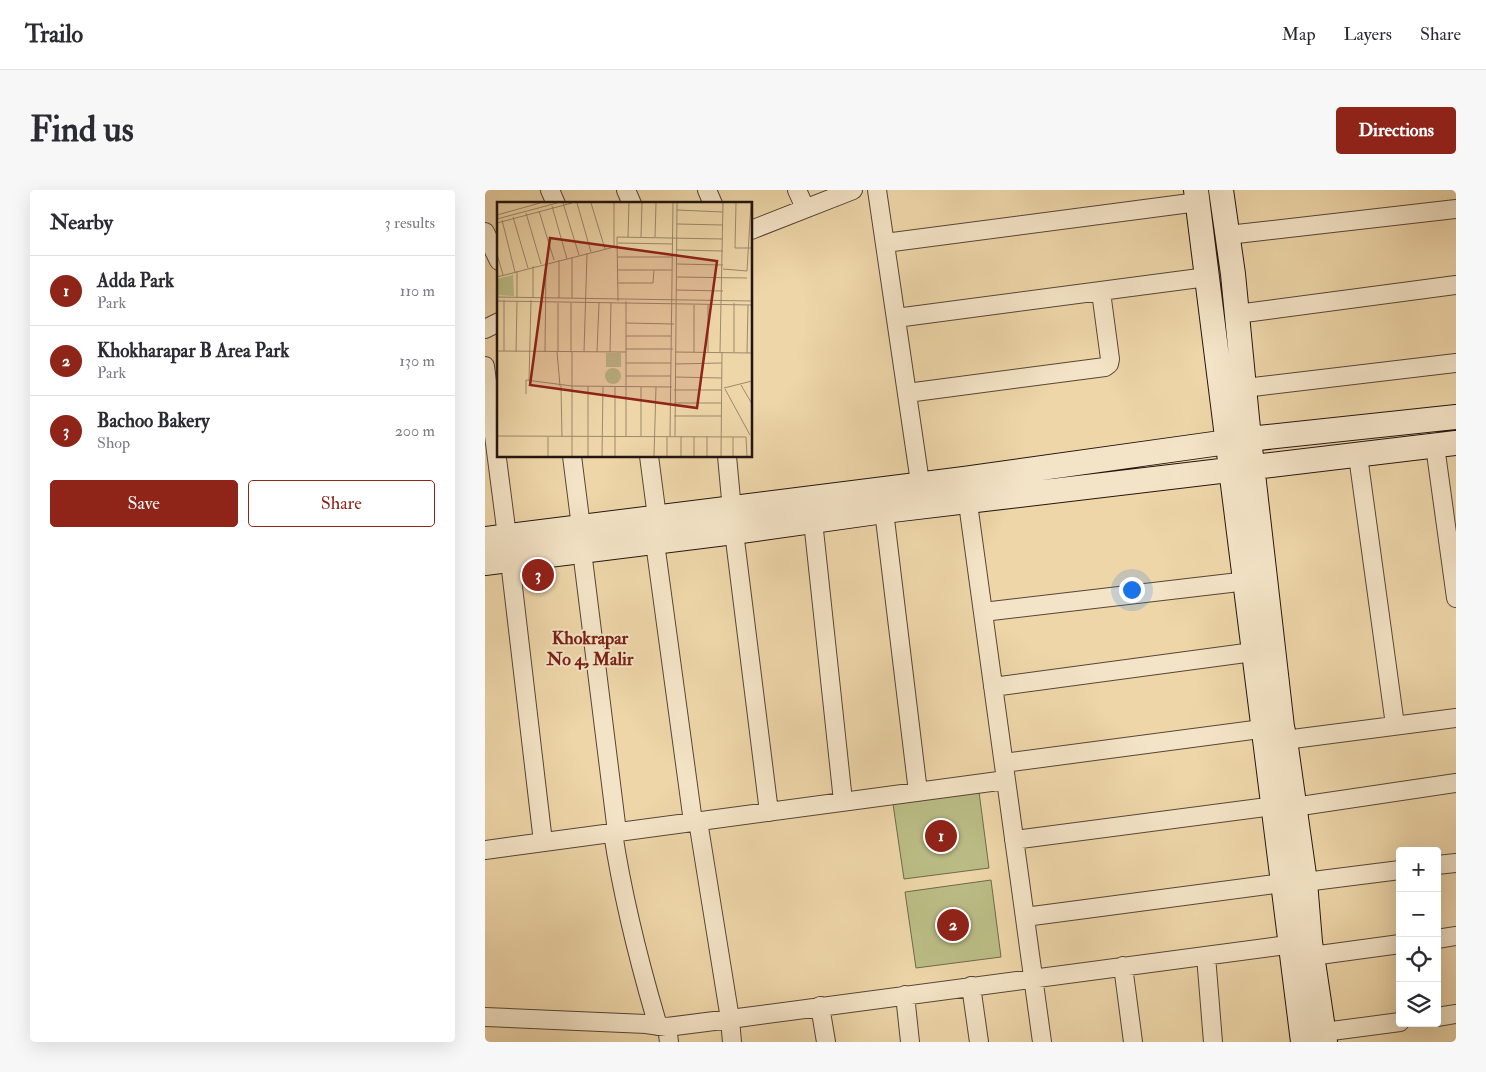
<!DOCTYPE html>
<meta charset="utf-8">
<style>
:root{--surface:#fff;--page:#f7f7f7;--text:#2b2b33;--muted:#7c7c81;--line:#e1e1e2;--accent:#8f2418}
body{margin:0;font-family:"IM FELL Double Pica",serif;background:var(--page);color:var(--text)}
.controls{position:absolute;right:15px;bottom:15px;display:grid;overflow:hidden;border-radius:5px;box-shadow:0 5px 20px #0002}
.controls button{width:45px;height:45px;display:grid;place-items:center;padding:0;border:0;border-bottom:1px solid var(--line);background:var(--surface);color:var(--text);font:25px sans-serif}
.you{position:absolute;left:646px;top:399px;width:18px;height:18px;margin:-12px;border:4px solid #fff;border-radius:50%;background:#1a73e8;box-shadow:0 0 0 8px #1a73e833}
.badge{display:grid;place-items:center;width:32px;height:32px;border-radius:50%;background:var(--accent);color:#fff;font-size:16px;font-weight:700}
.pin{position:absolute;translate:-50% -50%;border:2px solid #fff;box-shadow:0 1px 5px #0006}
.list{margin:0;padding:0;list-style:none}
h2{display:flex;justify-content:space-between;align-items:center;height:65px;margin:0;padding:0 20px;font-size:21px}
h2 small{font-size:16px;font-weight:400;color:var(--muted)}
.list li{display:grid;grid-template-columns:32px 1fr auto;gap:15px;align-items:center;box-sizing:border-box;height:70px;padding:0 20px;border-top:1px solid var(--line)}
.list b{display:block;font-size:19px;white-space:nowrap}
.list p{margin:0;font-size:16px;white-space:nowrap;color:var(--muted)}
.list em{font-size:16px;font-style:normal;color:var(--muted)}
.actions{display:flex;gap:10px;padding:15px 20px}
.actions a{flex:1;padding:11px 0;border:1px solid var(--accent);border-radius:5px;text-align:center;font-size:18px;color:var(--accent)}
.actions .main{background:var(--accent);color:#fff}
.icon{flex:none;width:28px;height:28px;fill:none;stroke:currentColor;stroke-width:2;stroke-linecap:round;stroke-linejoin:round}
.map{position:relative;flex:none;width:971px;height:852px;overflow:hidden;border-radius:5px}
header{display:flex;align-items:center;gap:30px;box-sizing:border-box;height:70px;padding:0 25px;background:var(--surface);border-bottom:1px solid var(--line)}
header strong{font-size:24px}
nav{display:flex;gap:28px;margin-inline-start:auto;font-size:18px}
.intro{display:flex;align-items:center;justify-content:space-between;box-sizing:border-box;height:120px;padding:0 30px}
h1{margin:0;font-size:35px}
.button{padding:12px 22px;border-radius:5px;background:var(--accent);color:#fff;font-size:18px;font-weight:700}
main{display:flex;gap:30px;padding:0 30px}
aside{flex:1;background:var(--surface);border-radius:5px;box-shadow:0 5px 20px #0002}
.map>svg:first-child{display:block}
</style>
<header>
<strong>Trailo</strong>
<nav><a>Map</a><a>Layers</a><a>Share</a></nav>
</header>
<div class="intro"><h1>Find us</h1><a class="button">Directions</a></div>
<main>
<aside>
<h2>Nearby<small>3 results</small></h2>
<ul class="list">
<li><span class="badge">1</span><div><b>Adda Park</b><p>Park</p></div><em>110 m</em></li>
<li><span class="badge">2</span><div><b>Khokharapar B Area Park</b><p>Park</p></div><em>130 m</em></li>
<li><span class="badge">3</span><div><b>Bachoo Bakery</b><p>Shop</p></div><em>200 m</em></li>
</ul>
<div class="actions"><a class="main">Save</a><a>Share</a></div>
</aside>
<div class="map">
<svg width="971" height="852" viewBox="0 0 971 852">
<rect width="100%" height="100%" fill="#eed6a9"/>
<filter id="stains"><feTurbulence type="fractalNoise" baseFrequency=".004" numOctaves="4"/><feColorMatrix values="0 0 0 0 .2 0 0 0 0 .09 0 0 0 0 .02 0 0 0 .5 -.17"/></filter>
<radialGradient id="worn" r=".72"><stop offset=".6" stop-color="#630" stop-opacity="0"/><stop offset="1" stop-color="#630" stop-opacity=".3"/></radialGradient>
<path fill="#bbbd86" stroke="#6f694b" d="M494,602L504,678L419,689L408,614Z
M506,690L516,767L431,778L420,702Z"/>
<g fill="none" stroke-linecap="round" stroke-linejoin="round">
<defs>
<path id="street" d="M65,0L71,14
M141,0L147,14
M222,0L228,14
M312,0L320,18
M392,0L437,306
M266,40L368,0
M0,42L14,71
M743,45L971,19
M400,53L713,12
M752,124L971,95
M411,128L722,87
M0,139L14,132
M0,176L22,346L58,652
M760,198L971,173
M422,203L620,177L624,174L625,169L616,102
M950,256L971,408
M87,266L96,337
M164,266L172,327
M242,266L249,342L284,622
M873,266L910,535
M481,299L557,852
M399,321L433,602
M328,331L358,611
M170,353L208,632
M97,361L132,642
M498,422L771,390
M508,497L768,462
M800,550L971,528
M519,573L791,537
M809,617L971,593
M213,631L245,829L817,753
M128,643C138,709 154,772 173,836
M529,650L789,616
M0,660L521,590
M952,675L971,673
M820,692L915,680
M540,727L797,693
M952,749L971,746
M721,766L728,852
M827,766L915,754
M638,776L648,852
M486,796L494,852
M420,805L425,852
M335,816L341,852
M0,827L161,834L182,837L245,829L247,852
M952,827L971,824
M182,837L184,852
M839,842L915,832"/>
<path id="secondary" d="M711,0L818,852
M736,0L748,84L764,249L797,537L800,550L820,692L825,752L840,852
M0,349L479,289L764,249L971,227
M0,373L249,342L399,321L971,253"/>
</defs>
<use href="#street" stroke="#564536" stroke-width="20"/>
<use href="#secondary" stroke="#231510" stroke-width="26"/>
<use href="#street" stroke="#f4e4c7" stroke-width="18"/>
<use href="#secondary" stroke="#f4e4c7" stroke-width="24"/>
</g>
<g text-anchor="middle" dominant-baseline="central" stroke-width="4" stroke-linejoin="round" paint-order="stroke">
<g font-size="18" font-weight="bold" fill="#7a1f14" stroke="#f4e4c7">
<text x="105" y="448">Khokrapar<tspan x="105" dy="21">No 4, Malir</tspan></text>
</g>
</g>
<g transform="translate(12 12)">
<rect width="255" height="255" fill="#eed6a9"/>
<path d="M16,73L17,94L0,93V77ZM109,151H124V165H109ZM108 174a8 8 0 1 1 16 0a8 8 0 1 1-16 0Z" fill="#bbbd86"/>
<path fill="none" stroke="#9d896c" stroke-width="1" d="M66,1L82,53M80,1L94,50M94,1L108,47M239,1L238,46H255M55,4L70,57M180,8L226,10M42,9L57,58M29,11L44,62M0,13L43,1M16,15L31,66M0,17L60,1M5,18L18,70M0,21L75,1M180,22L226,23M131,35L132,1M144,35L145,1M158,35L159,1M121,41L176,42M117,45V1M180,48L226,49M0,52L6,73M121,55H176M180,62L226,63M226,67L250,69L254,1M121,68H175M0,75L121,44M180,75L250,76M121,81H156L157,68M179,88L226,89M0,95L255,99M20,96V69M36,96V64M62,96V58M75,96V55M0,99L255,103M121,99L120,35L226,37M237,101V150M129,121L177,122M129,134H174M129,147H176M0,149L129,150M7,149V98M19,150L20,100M48,150L49,60M60,150L63,184M61,150V101M74,150V101M75,150V184L175,185M87,150L90,51M100,150L102,101M113,150L114,101M178,150L255,151M197,150V103M211,150V103M223,150L226,1M250,151L251,103M129,161H174M178,162L225,161M129,174H174M178,175L225,176M32,178L34,98M244,183L255,202M64,184L65,235M91,184V254M118,185V254M227,186L255,179M228,187L253,233M177,188H224M29,192V178L75,184V254M177,201H224M177,214H224M0,234L249,235M129,234V99M144,234V185M170,234V254M173,234L176,1M178,234L180,1M184,234V254M210,234V254M51,235V254M236,235V254M249,235L250,254M105,254L106,185M157,254L159,185M197,254V234M224,254L225,150"/>
<path fill="#8f2418" fill-opacity="0.15" stroke="#8f2418" stroke-width="2.5" d="M53,36L220,59L200,206L33,183Z"/>
<rect width="255" height="255" fill="none" stroke="#231510" stroke-width="2.5"/>
</g>
<rect width="100%" height="100%" filter="url(#stains)"/>
<rect width="100%" height="100%" fill="url(#worn)"/>
</svg>
<div class="controls">
<button>+</button>
<button>−</button>
<button><svg class="icon" aria-label="locate" viewBox="0 0 24 24"><circle cx="12" cy="12" r="6"/><path d="M12 2v4M12 18v4M2 12h4M18 12h4"/></svg></button>
<button><svg class="icon" aria-label="layers" viewBox="0 0 24 24"><path d="M12 4l9 5-9 5-9-5zM3 14l9 5 9-5"/></svg></button>
</div>
<div class="you"></div>
<div class="pin badge" style="left:456px;top:646px">1</div>
<div class="pin badge" style="left:468px;top:735px">2</div>
<div class="pin badge" style="left:53px;top:385px">3</div>
</div>
</main>
